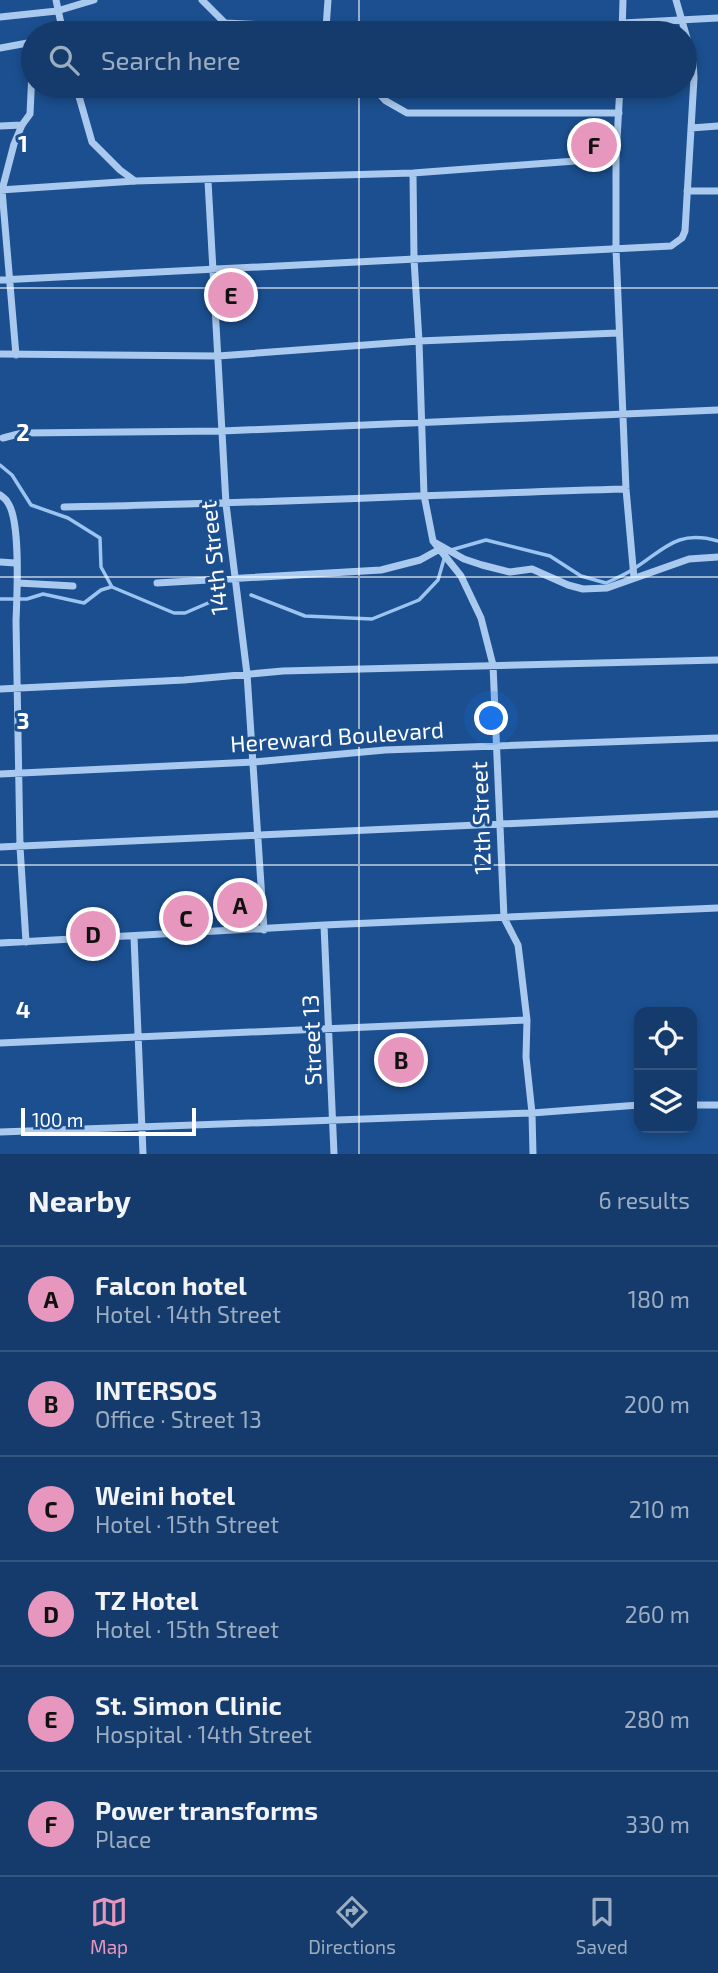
<!DOCTYPE html>
<meta charset="utf-8">
<style>
:root{--surface:#143b6b;--page:#1d4271;--text:#f1f3f6;--muted:#9dadc1;--line:#33557e;--accent:#e797bd}
body{margin:0;font-family:"Exo 2",sans-serif;background:var(--page);color:var(--text)}
.controls{position:absolute;right:21px;bottom:21px;display:grid;overflow:hidden;border-radius:14px;box-shadow:0 4px 10px #0003}
.controls button{width:63px;height:63px;display:grid;place-items:center;padding:0;border:0;border-bottom:2px solid var(--line);background:var(--surface);color:var(--text);font:35px sans-serif}
.scale{position:absolute;left:21px;bottom:18px;width:175px;box-sizing:border-box;padding-left:7px;border:4px solid #fff;border-top:0;font-size:19px;line-height:24px;white-space:nowrap;color:#fff;-webkit-text-stroke:5px #1b4f8f;paint-order:stroke}
.you{position:absolute;left:492px;top:719px;width:24px;height:24px;margin:-18px;border:5px solid #fff;border-radius:50%;background:#1a73e8;box-shadow:0 0 0 10px #1a73e833}
.badge{display:grid;place-items:center;width:46px;height:46px;border-radius:50%;background:var(--accent);color:#111;font-size:23px;font-weight:700}
.pin{position:absolute;translate:-50% -50%;border:4px solid #fff;box-shadow:0 2px 7px #0006}
.list{margin:0;padding:0;list-style:none}
h2{display:flex;justify-content:space-between;align-items:center;height:91px;margin:0;padding:0 28px;font-size:30px}
h2 small{font-size:23px;font-weight:400;color:var(--muted)}
.list li{display:grid;grid-template-columns:46px 1fr auto;gap:21px;align-items:center;box-sizing:border-box;height:105px;padding:0 28px;border-top:2px solid var(--line)}
.list b{display:block;font-size:26px;white-space:nowrap}
.list p{margin:0;font-size:23px;white-space:nowrap;color:var(--muted)}
.list em{font-size:23px;font-style:normal;color:var(--muted)}
.icon{flex:none;width:38px;height:38px;fill:none;stroke:currentColor;stroke-width:2;stroke-linecap:round;stroke-linejoin:round}
.map{position:relative;flex:none;width:718px;height:1154px;overflow:hidden}
.search{position:absolute;background:var(--surface);box-shadow:0 4px 10px #0003;left:21px;right:21px;top:21px;height:77px;display:flex;align-items:center;gap:18px;box-sizing:border-box;padding:0 24px;border-radius:38px;color:var(--muted);font-size:26px}
.sheet{height:721px;background:var(--surface)}
nav{display:flex;justify-content:space-around;align-items:center;box-sizing:border-box;height:98px;border-top:2px solid var(--line);background:var(--surface);font-size:19px;color:var(--muted)}
nav a{display:grid;justify-items:center;gap:4px}
nav .on{color:var(--accent)}
.map>svg:first-child{display:block}
</style>
<div class="map">
<svg width="718" height="1154" viewBox="0 0 718 1154">
<rect width="100%" height="100%" fill="#1b4f8f"/>
<g fill="none" stroke-linecap="round" stroke-linejoin="round">
<path stroke="#9cc4f0" stroke-width="3.5" d="M0,465L12,475L31,505L68,518L100,538L101,567L112,587L174,613H185L222,597
M451,550L486,540L550,556L581,576L606,583C615,579 624,575 632,570C664,550 676,529 718,541
M251,595L305,616L372,619L419,600L438,580L444,559
M0,599H27L43,594L84,603L101,590L111,587"/>
<path stroke="#a9c9ee" stroke-width="7" d="M56,0L63,33
M202,0L225,23L326,28L330,33
M0,17L57,11L94,0
M622,23L718,18
M326,28L328,0
M622,33L623,0
M0,48L33,42
M76,86L92,142L120,170L135,181
M372,86L386,101L407,113H619
M620,86L616,158V249L626,489L634,578
M0,126L22,125
M691,128L718,126
M413,173L414,259L419,341L424,495L433,541L461,576L481,618L493,665L504,918L518,945L520,961L527,1020L526,1057L532,1113L533,1154
M208,181L226,504L247,674L264,930
M0,190L135,181L413,173L616,158
M687,191H718
M0,280L671,246L682,238L685,231L694,78L693,59L676,0
M0,354L218,356L419,341L618,333
M16,355L2,190L14,144L22,125L30,114L33,51
M3,438L22,433L222,431L718,410
M0,495C3,497 6,499 8,503C21,522 17,596 16,621L20,847L26,942
M64,507C252,504 439,494 626,489
M434,542L464,559L482,565L510,572L532,569L568,585L583,589L607,588L689,559L718,557
M0,562L15,563
M18,583L73,586
M157,583L381,570L420,560L438,550
M0,689L184,680L283,671L718,660
M0,774L254,762L385,750L718,738
M0,847L718,814
M324,925L334,1154
M134,937L143,1154
M0,943L324,925L718,908
M0,1043L527,1020
M692,1105H718
M0,1132L532,1113L639,1105"/>
</g>
<path fill="none" stroke="#fff" stroke-width="2" stroke-opacity="0.55" d="M359,0V33M359,86V1154M0,288H718M0,577H718M0,865H718"/>
<g text-anchor="middle" dominant-baseline="central" stroke-width="6" stroke-linejoin="round" paint-order="stroke">
<g font-size="23" fill="#fff" stroke="#1b4f8f">
<text transform="translate(213 558) rotate(-96)">14th Street</text>
<text transform="translate(337 736) rotate(-4)">Hereward Boulevard</text>
<text transform="translate(480 818) rotate(-92)">12th Street</text>
<text transform="translate(311 1040) rotate(-92)">Street 13</text>
</g>
</g>
<g font-size="23" text-anchor="middle" font-weight="bold" fill="#fff" stroke="#1b4f8f" stroke-width="6" stroke-linejoin="round" paint-order="stroke">
<text x="23" y="152">1</text>
<text x="23" y="441">2</text>
<text x="23" y="729">3</text>
<text x="23" y="1018">4</text>
</g>
</svg>
<div class="controls">
<button><svg class="icon" aria-label="locate" viewBox="0 0 24 24"><circle cx="12" cy="12" r="6"/><path d="M12 2v4M12 18v4M2 12h4M18 12h4"/></svg></button>
<button><svg class="icon" aria-label="layers" viewBox="0 0 24 24"><path d="M12 4l9 5-9 5-9-5zM3 14l9 5 9-5"/></svg></button>
</div>
<div class="scale">100 m</div>
<div class="you"></div>
<div class="pin badge" style="left:240px;top:905px">A</div>
<div class="pin badge" style="left:401px;top:1060px">B</div>
<div class="pin badge" style="left:186px;top:918px">C</div>
<div class="pin badge" style="left:93px;top:934px">D</div>
<div class="pin badge" style="left:231px;top:295px">E</div>
<div class="pin badge" style="left:594px;top:145px">F</div>
<div class="search"><svg class="icon" aria-label="search" viewBox="0 0 24 24"><circle cx="10" cy="10" r="6"/><path d="M15 15l6 6"/></svg>Search here</div>
</div>
<section class="sheet">
<h2>Nearby<small>6 results</small></h2>
<ul class="list">
<li><span class="badge">A</span><div><b>Falcon hotel</b><p>Hotel · 14th Street</p></div><em>180 m</em></li>
<li><span class="badge">B</span><div><b>INTERSOS</b><p>Office · Street 13</p></div><em>200 m</em></li>
<li><span class="badge">C</span><div><b>Weini hotel</b><p>Hotel · 15th Street</p></div><em>210 m</em></li>
<li><span class="badge">D</span><div><b>TZ Hotel</b><p>Hotel · 15th Street</p></div><em>260 m</em></li>
<li><span class="badge">E</span><div><b>St. Simon Clinic</b><p>Hospital · 14th Street</p></div><em>280 m</em></li>
<li><span class="badge">F</span><div><b>Power transforms</b><p>Place</p></div><em>330 m</em></li>
</ul>
</section>
<nav>
<a class="on"><svg class="icon" aria-label="map" viewBox="0 0 24 24"><path d="M3 6l6-2 6 2 6-2v14l-6 2-6-2-6 2zM9 4v14M15 6v14"/></svg>Map</a>
<a><svg class="icon" aria-label="directions" viewBox="0 0 24 24"><path d="M12 3l9 9-9 9-9-9zM9 14v-3h6M13 9l2 2-2 2"/></svg>Directions</a>
<a><svg class="icon" aria-label="saved" viewBox="0 0 24 24"><path d="M7 4h10v16l-5-4-5 4z"/></svg>Saved</a>
</nav>
